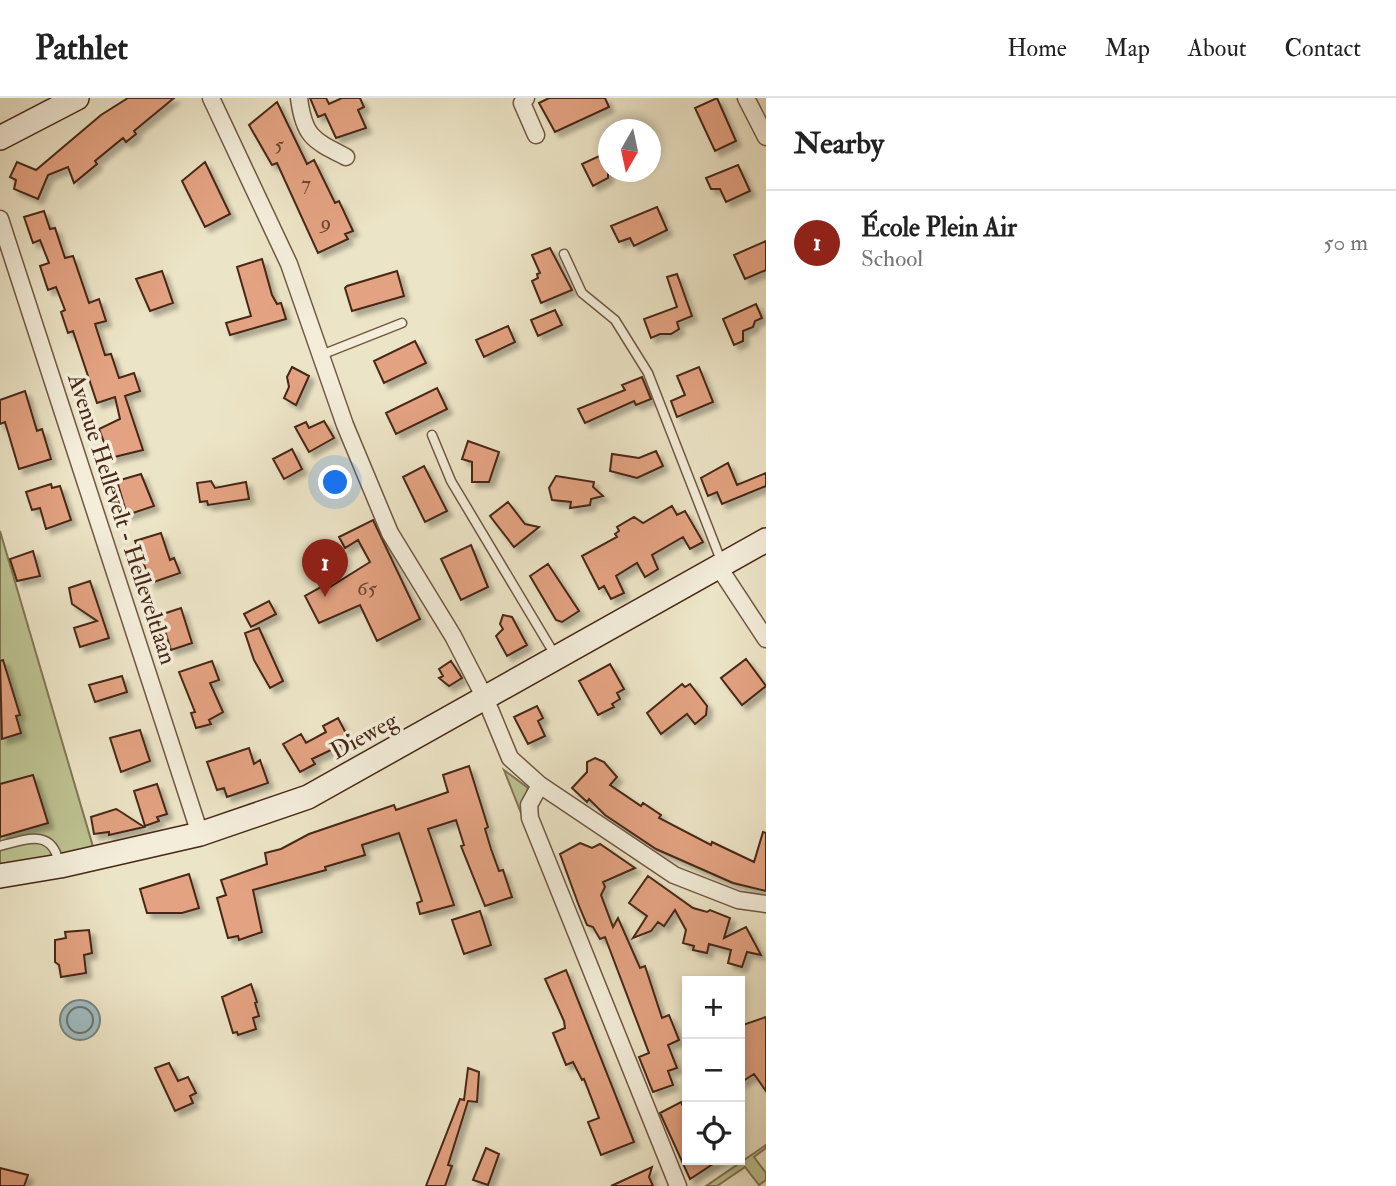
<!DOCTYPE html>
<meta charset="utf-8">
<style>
:root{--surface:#fff;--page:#f2f2f2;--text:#222;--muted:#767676;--line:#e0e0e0;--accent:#8f2418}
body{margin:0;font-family:"IM FELL Double Pica",serif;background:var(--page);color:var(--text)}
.controls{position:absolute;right:21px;bottom:21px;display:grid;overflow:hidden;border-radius:0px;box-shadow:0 4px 10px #0003}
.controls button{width:63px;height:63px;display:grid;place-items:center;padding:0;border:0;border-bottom:2px solid var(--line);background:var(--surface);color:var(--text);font:35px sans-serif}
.compass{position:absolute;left:598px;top:21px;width:63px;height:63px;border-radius:50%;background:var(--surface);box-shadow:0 4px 10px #0003;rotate:189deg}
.you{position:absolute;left:336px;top:385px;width:24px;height:24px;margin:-18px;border:5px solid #fff;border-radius:50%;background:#1a73e8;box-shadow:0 0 0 10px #1a73e833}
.badge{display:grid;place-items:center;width:46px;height:46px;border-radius:50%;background:var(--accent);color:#fff;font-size:23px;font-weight:700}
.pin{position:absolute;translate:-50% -58px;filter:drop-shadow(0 2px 4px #0008)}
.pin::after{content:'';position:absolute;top:37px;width:24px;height:21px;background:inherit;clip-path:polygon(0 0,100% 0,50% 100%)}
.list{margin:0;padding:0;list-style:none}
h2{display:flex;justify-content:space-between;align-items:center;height:91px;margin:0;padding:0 28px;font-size:30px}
h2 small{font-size:23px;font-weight:400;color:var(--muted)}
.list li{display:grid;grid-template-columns:46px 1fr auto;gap:21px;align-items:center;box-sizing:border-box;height:105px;padding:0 28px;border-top:2px solid var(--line)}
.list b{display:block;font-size:26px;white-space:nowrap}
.list p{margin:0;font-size:23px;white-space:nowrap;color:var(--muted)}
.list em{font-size:23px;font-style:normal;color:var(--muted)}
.icon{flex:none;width:38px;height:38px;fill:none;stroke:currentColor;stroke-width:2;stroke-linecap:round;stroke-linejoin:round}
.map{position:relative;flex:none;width:766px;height:1088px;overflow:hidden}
header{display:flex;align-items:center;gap:42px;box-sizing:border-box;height:98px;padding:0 35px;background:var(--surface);border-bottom:2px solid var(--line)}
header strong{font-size:33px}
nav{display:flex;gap:38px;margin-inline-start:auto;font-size:24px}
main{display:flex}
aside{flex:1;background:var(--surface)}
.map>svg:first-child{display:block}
</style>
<header>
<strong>Pathlet</strong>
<nav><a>Home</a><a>Map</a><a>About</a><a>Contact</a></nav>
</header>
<main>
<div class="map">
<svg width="766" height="1088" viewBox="0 0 766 1088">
<defs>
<filter id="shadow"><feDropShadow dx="5" dy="5" stdDeviation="2" flood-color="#0004"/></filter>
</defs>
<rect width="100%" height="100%" fill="#ece4c6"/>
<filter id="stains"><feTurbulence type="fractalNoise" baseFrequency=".00286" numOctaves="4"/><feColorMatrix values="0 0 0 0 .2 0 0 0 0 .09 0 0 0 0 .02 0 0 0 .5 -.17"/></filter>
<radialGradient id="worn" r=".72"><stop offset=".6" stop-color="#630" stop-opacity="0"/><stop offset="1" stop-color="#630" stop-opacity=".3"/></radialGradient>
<path fill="#bdc291" stroke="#827554" stroke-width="2" d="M0,433L94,752L0,766Z
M504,672L528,690L521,715Z
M766,1047V1050L754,1059L766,1075V1082L759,1087L745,1069L717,1088H706Z"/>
<path fill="#9ebcc0" stroke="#7b817c" stroke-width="2" d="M60 922a20 20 0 1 1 40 0a20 20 0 1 1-40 0Z"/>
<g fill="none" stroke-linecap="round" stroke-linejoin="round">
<path stroke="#72726b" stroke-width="2" d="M67 922a13 13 0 1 1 26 0a13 13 0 1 1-26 0Z"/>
</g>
<path fill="#e3a281" stroke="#472816" stroke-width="2" filter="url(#shadow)" d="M128,0H174L134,33L136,36L126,44L123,40L95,63L97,66L74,85L68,69L48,77L38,101L14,91L16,82L10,79L17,64L36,72L101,17Z
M310,0H326L329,6L342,0H360L364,9L358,12L366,30L336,40L325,16L318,19Z
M549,0H605L609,9L555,34L539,5Z
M717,0L736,43L715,53L695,10Z
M277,4L307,66L314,62L335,105L339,103L353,133L345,136L348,141L318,155L277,65L272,67L249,27Z
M608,54V80L593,88L582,66Z
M205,64L230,116L205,129L182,83Z
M738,67L750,93L726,104L720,91H711L706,80Z
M657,109L667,132L634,148L630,140L619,144L611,128Z
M44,113L50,131L55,130L65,160L73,158L89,205L99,201L106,223L95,226L105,257L111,256L119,280L134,275L140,293L125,298L143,352L110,360L99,331L120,321L115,299L97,305L73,233L68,235L61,214L65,212L56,189L48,192L40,168L49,165L40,142L33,145L24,119Z
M766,143V172L745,181L734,157Z
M550,150L572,192L541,205L532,183L538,180L537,176L540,175L532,157Z
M262,161L272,197L277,206L281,205L286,221L230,237L226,225L251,218L237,169Z
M162,173L173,205L150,213L136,181Z
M397,173L404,198L352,213L345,190L347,188Z
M677,176L692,218L677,224L679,231L671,236H660L651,240L644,221L677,209L667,179Z
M756,206L762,220L755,223L753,229L743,233V243L734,247L723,221Z
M555,212L562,227L538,238L531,222Z
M508,228L515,244L484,259L476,242Z
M415,243L426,265L384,285L374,263Z
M292,269L309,278L296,307L284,300L289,289L287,279Z
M699,269L713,304L677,319L671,303L685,297L677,278Z
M642,279L651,301L636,307L634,303L585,325L578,311L625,292L622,287Z
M437,290L447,311L396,336L386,315Z
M25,293L37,333L42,331L51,361L19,371L5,324L0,326V302Z
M324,323L334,340L309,354L295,329L306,324L309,330Z
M468,343L499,354L489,384H472V364L462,361Z
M292,351L302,371L284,381L273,361Z
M656,353L663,368L637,380L610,373L612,356L639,360Z
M728,365L737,387L766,375V388L722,406L717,394L708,398L701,380Z
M424,368L447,413L425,424L403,379Z
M141,376L154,408L127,417L117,383Z
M556,378L594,384L593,389L603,398L591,401L590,407L570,410L571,404L552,402L549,390Z
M211,383L215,390L246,384L249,401L208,407L207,403L200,404L197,385Z
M51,386L52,390L60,388L71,422L46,431L40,410L32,412L26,394Z
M508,404L525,426L539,429L514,449L490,418Z
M672,408L677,417L685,413L703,444L690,451L683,439L652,457L658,471L645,479L637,465L616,478L624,495L611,501L604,488L599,491L582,458L617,439L615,436L619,433L617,429L634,419L643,425Z
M373,422L420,521L377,543L360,507L319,525L305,498L323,488L325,492L370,464L358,442L345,450L339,439Z
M161,435L170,462L174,460L180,475L151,485L135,443Z
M471,447L488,489L461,502L441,461Z
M33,453L40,478L17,483L10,461Z
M548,466L579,513L562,524L556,522L530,478Z
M90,483L109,540L80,549L74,530L97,523L72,506L69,490Z
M269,503L276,516L251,529L244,516Z
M181,510L192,545L171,552L160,517Z
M503,517L512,519L527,547L507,558L496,538L503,531L500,526Z
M259,530L283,583L270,590L254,562L245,535Z
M746,561L766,588L742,607L721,580Z
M3,562L20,617L16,618L21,635L2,641L0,563Z
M212,563L219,582L210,585L223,614L209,622L211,626L196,630L191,615L195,614L179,574Z
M451,563L462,580L449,588L439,580L443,578L439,571Z
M610,566L624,591L617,595L620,601L612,606L614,609L598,617L579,583Z
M122,578L127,594L95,604L89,587Z
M682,586L685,589L690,586L707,608L706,617L695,626L687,616L661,636L647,615Z
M537,608L543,620L538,623L545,638L528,646L514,619Z
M338,620L350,643L312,661L315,666L300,674L283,646L301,636L306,645L326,634L323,628Z
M140,632L150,663L121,674L110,640Z
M249,650L254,666L260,662L268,685L227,699L224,690L217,692L207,664Z
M595,660L604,664L617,679L610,687L641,708L643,705L661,717L659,720L711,747L712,744L754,764L763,734L766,735V793L733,785L656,751L605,717L589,701L587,704L572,690L587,674V664Z
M469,668L488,729L485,731L491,751L499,773L503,772L512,799L485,808L461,748L464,747L456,722L428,731L454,807L420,816L417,805L422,803L399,735L362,747L365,757L325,769L326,772L253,792L262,834L239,842L238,838L228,840L217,800L226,797L221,782L267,766L265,755L281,751L309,736L394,707L396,712L448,694L443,677Z
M33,677L48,725L0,739V686Z
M157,686L167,716L157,719L159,723L145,728L134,693Z
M116,711L118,712L144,729L109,737V734L94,736L91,719Z
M580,745L592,750L600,746L635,770L603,784L605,789L601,797L613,829L618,820L640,870L645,868L662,920L669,917L679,942L668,947L677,970L668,973L673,987L653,994L639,959L649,955L605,839L600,841L593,829L587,827L579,808L560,756Z
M189,776L199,810L182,815H147L140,791Z
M648,778L693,810L707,814L710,812L730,820L724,840L746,829L761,857L747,854L742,869L728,865L731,852L709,846L707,855L693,852L694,848L683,845L686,832L675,812L664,828L658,824L651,833L633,840L647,818L629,805Z
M480,813L491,847L464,856L452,822Z
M89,832L92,855L84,857L86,875L61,879L59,867L55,864V842L66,840L65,834Z
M566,872L634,1044L601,1057L588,1024L599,1020L584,981L582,982L573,964L566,967L553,935L565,930L564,923L545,881Z
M251,886L257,904L255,905L259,918L253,920L256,931L238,937L237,934L233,935L222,899Z
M766,919V993L754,976L740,985V928Z
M169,965L178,983L188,979L196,995L190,998L193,1005L175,1013L155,970Z
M468,970L479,974L477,1004L468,1003L448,1067L452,1068L445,1088H426L460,1001L464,1002Z
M681,1004L687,1017V1062H719L690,1081L660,1015Z
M486,1050L499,1056L488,1087L473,1082Z
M652,1069L649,1079L653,1088H611Z
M0,1070L28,1077L24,1088H0Z"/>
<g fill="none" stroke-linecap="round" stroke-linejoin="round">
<defs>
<path id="lane" d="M564,156L582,195L615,222L648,275L722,465
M321,257L402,225
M432,337L451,383L555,557
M0,748C26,741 53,730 59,766"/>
<path id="street" d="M211,0L289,166L345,327L390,435L453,538L486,602L510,660L540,687L674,777L738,802L766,806
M299,0C304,39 313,42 346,59
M526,0L522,5L536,37
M746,0L766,39
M0,121L200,736
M718,468L766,541
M540,687L529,707L530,720L678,1088"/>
<path id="secondary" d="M0,40L77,0
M0,778L60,768L200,736L308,699L766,442"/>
</defs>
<use href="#lane" stroke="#705742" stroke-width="11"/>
<use href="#street" stroke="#705742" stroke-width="19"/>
<use href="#secondary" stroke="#472816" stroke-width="26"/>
<use href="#lane" stroke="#f3edda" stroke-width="8"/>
<use href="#street" stroke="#f3edda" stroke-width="16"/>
<use href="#secondary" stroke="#f3edda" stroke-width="23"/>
</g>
<g text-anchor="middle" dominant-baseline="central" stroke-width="7" stroke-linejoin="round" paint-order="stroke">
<g font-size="21" fill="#6e4631">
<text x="279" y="46">5</text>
<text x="306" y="85">7</text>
<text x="326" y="124">9</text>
<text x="367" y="490">65</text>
</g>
<g font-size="24" fill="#472816" stroke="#f3edda">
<text transform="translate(122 421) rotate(72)">Avenue Hellevelt - Helleveltlaan</text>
<text transform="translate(364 638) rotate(-29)">Dieweg</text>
</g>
</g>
<rect width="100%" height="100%" filter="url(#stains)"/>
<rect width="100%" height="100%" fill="url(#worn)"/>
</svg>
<div class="controls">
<button>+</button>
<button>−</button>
<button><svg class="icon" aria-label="locate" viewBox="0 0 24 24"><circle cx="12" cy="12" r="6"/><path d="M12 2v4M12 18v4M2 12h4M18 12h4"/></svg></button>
</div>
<svg class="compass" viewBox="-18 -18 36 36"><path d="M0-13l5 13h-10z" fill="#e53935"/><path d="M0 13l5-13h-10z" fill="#767676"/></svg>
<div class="you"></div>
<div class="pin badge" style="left:325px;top:499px">1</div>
</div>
<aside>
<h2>Nearby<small></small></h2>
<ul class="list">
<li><span class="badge">1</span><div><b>École Plein Air</b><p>School</p></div><em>50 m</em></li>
</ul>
</aside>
</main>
